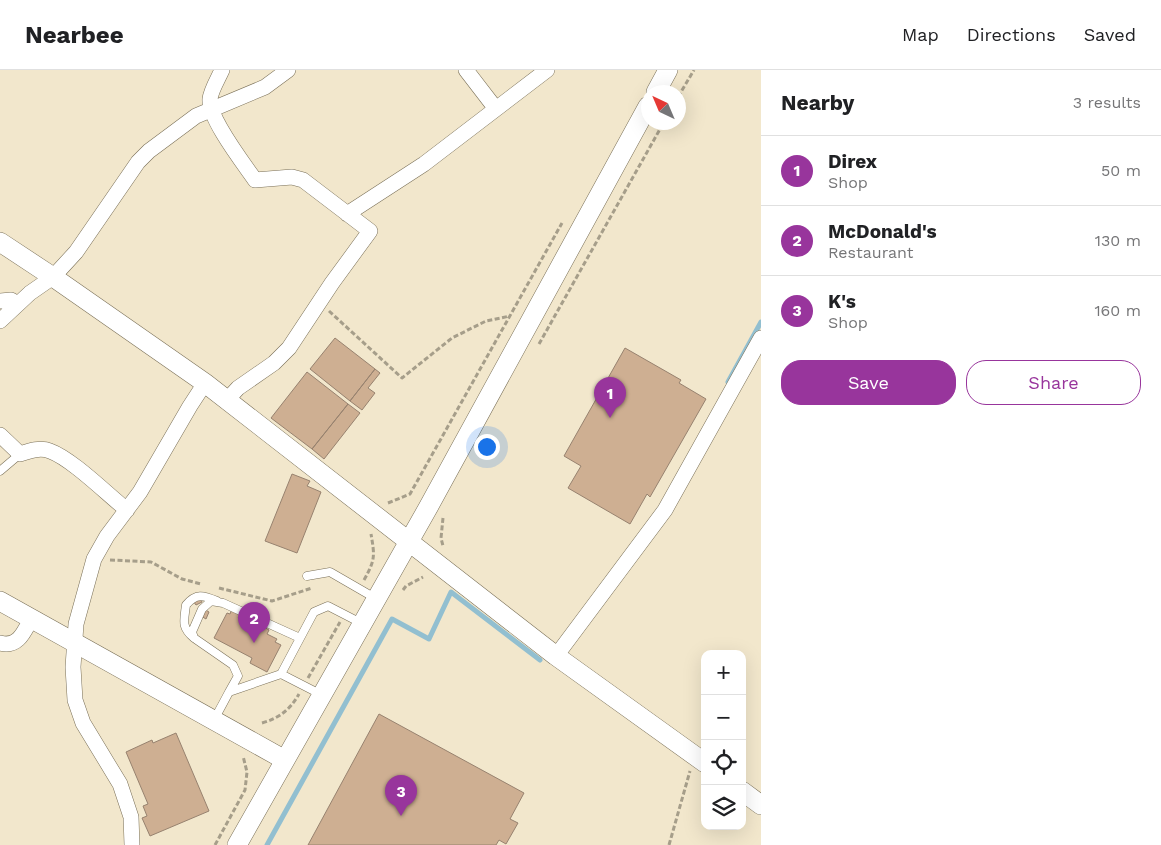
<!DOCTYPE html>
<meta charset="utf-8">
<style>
:root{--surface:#fff;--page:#f2f2f2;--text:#202124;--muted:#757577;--line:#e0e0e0;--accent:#98359c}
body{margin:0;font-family:"Work Sans",sans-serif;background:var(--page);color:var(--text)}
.controls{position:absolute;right:15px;bottom:15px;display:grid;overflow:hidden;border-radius:10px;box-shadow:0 5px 20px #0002}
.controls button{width:45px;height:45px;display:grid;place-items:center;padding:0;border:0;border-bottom:1px solid var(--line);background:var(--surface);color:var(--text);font:25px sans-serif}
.compass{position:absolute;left:641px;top:15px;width:45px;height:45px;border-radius:50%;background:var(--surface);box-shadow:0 5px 20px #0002;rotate:316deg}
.you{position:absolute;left:486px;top:376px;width:18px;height:18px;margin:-12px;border:4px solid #fff;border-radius:50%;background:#1a73e8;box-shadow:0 0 0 8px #1a73e833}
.badge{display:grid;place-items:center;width:32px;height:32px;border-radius:50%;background:var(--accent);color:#fff;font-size:16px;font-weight:700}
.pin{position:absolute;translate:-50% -41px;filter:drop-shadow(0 1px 2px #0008)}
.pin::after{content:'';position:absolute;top:26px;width:18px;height:15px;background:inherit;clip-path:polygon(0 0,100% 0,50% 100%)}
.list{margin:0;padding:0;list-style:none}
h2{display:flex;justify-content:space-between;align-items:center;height:65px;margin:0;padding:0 20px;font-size:21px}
h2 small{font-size:16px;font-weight:400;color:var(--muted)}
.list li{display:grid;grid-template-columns:32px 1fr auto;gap:15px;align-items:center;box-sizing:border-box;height:70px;padding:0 20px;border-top:1px solid var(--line)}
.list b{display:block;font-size:19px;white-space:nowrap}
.list p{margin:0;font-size:16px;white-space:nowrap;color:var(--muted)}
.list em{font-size:16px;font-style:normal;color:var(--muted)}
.actions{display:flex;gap:10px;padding:15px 20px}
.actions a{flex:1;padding:11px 0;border:1px solid var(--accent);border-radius:20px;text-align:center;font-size:18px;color:var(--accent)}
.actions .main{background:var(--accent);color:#fff}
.icon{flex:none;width:28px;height:28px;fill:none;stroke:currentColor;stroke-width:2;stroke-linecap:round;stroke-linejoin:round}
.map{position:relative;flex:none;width:761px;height:775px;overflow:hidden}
header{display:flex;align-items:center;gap:30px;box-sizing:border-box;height:70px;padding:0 25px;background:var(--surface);border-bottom:1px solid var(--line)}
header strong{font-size:24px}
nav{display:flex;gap:28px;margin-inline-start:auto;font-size:18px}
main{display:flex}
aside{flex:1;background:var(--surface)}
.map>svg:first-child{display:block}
</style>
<header>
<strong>Nearbee</strong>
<nav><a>Map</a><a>Directions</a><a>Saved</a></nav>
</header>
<main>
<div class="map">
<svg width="761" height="775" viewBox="0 0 761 775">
<rect width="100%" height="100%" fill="#f2e7cc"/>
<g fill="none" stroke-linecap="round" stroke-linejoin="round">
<path stroke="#92bfd0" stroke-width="5" d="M728,312L761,252
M267,775L392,549L429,569L451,522L540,590"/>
</g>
<path fill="#ceaf92" stroke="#97826f" d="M335,268L375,299L350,331L310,299Z
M625,278L681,310L679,313L706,329L650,427L647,424L630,454L568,418L581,396L564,386Z
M375,299L380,303L368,318L375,323L362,340L350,331Z
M307,302L348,334L312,379L271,348Z
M348,334L360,343L324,389L312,379Z
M292,404L310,411L307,416L321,422L297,483L265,471Z
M200,527L202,532L196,535L193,531Z
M204,539L209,542L206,549L201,546Z
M232,539L241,544L238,548L255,557L257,553L269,560L267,564L277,569L275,572L281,575L267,602L250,593L252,588L214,568L227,543L230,544Z
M379,644L524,723L510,749L518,753L506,774L499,770L496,775H308Z
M176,663L209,741L150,766L142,748L147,746L143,736L148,734L126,682L152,670L153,673Z"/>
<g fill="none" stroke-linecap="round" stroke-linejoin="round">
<defs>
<path id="service" d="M0,401L20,384
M307,506L330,502L375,528
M194,568C181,557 184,551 186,535C196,523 203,525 217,531
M281,604L314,542L328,536L361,553
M229,622L238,606L233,595L194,568L192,562L202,539L211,531L223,533L300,568
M214,650L229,622L281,604L322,625"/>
<path id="minor" d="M222,0C218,9 211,20 210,29C208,48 244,94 255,110L292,107L303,110L370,161L332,213L289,278L274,293L238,318L227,330
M466,0L496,39
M347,144L424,94L547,0
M0,231L11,230L18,234
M0,251L30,223L53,207L76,182L138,92L149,81L196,46L265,17L288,0
M0,365L20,384C29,381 40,377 50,381C72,389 107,424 127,440
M0,573C18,578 24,562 31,549
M556,586L665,440L761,268
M132,775L131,747L120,714L83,653L75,630L73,597L76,554L94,489L107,466L140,422L190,336L205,313"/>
<path id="tertiary" d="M656,22L668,0
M0,172L53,207L205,313L556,586L705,693
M0,531L285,690
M742,721L761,735
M237,775L429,436L648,36"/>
</defs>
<use href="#service" stroke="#7a7058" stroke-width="9"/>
<use href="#minor" stroke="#7a7058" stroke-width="16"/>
<use href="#tertiary" stroke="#7a7058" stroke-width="20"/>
<path stroke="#a69e8a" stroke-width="3" stroke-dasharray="5 2.5" stroke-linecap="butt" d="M678,27L694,0
M329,241L402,308L452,268L486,251L510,246
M539,274L664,52
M388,433L410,424L562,153
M443,448L441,468L443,476
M110,490L151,492L182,509L201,514
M364,510C375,490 375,487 371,464
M219,518L272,531L312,518
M403,520L406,516L423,507
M308,608L340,552
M262,653C279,648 290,640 299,624
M215,775L245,720L247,702L243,686
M669,775L690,701"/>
<use href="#service" stroke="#fff" stroke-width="8"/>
<use href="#minor" stroke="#fff" stroke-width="15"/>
<use href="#tertiary" stroke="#fff" stroke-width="19"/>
</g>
</svg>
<div class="controls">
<button>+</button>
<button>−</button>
<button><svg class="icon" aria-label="locate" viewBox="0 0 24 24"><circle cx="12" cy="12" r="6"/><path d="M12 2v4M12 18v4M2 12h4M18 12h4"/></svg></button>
<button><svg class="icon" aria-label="layers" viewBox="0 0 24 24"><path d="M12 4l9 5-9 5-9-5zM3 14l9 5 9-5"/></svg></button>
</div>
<svg class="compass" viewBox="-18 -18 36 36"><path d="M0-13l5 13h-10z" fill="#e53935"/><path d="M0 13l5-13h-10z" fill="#757577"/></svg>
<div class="you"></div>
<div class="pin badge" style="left:610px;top:348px">1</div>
<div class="pin badge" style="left:254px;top:573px">2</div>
<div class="pin badge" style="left:401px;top:746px">3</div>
</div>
<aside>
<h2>Nearby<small>3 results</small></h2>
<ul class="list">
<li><span class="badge">1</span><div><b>Direx</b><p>Shop</p></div><em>50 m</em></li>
<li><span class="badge">2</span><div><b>McDonald's</b><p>Restaurant</p></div><em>130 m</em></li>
<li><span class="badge">3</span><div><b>K's</b><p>Shop</p></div><em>160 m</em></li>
</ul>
<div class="actions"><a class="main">Save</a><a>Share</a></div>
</aside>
</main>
